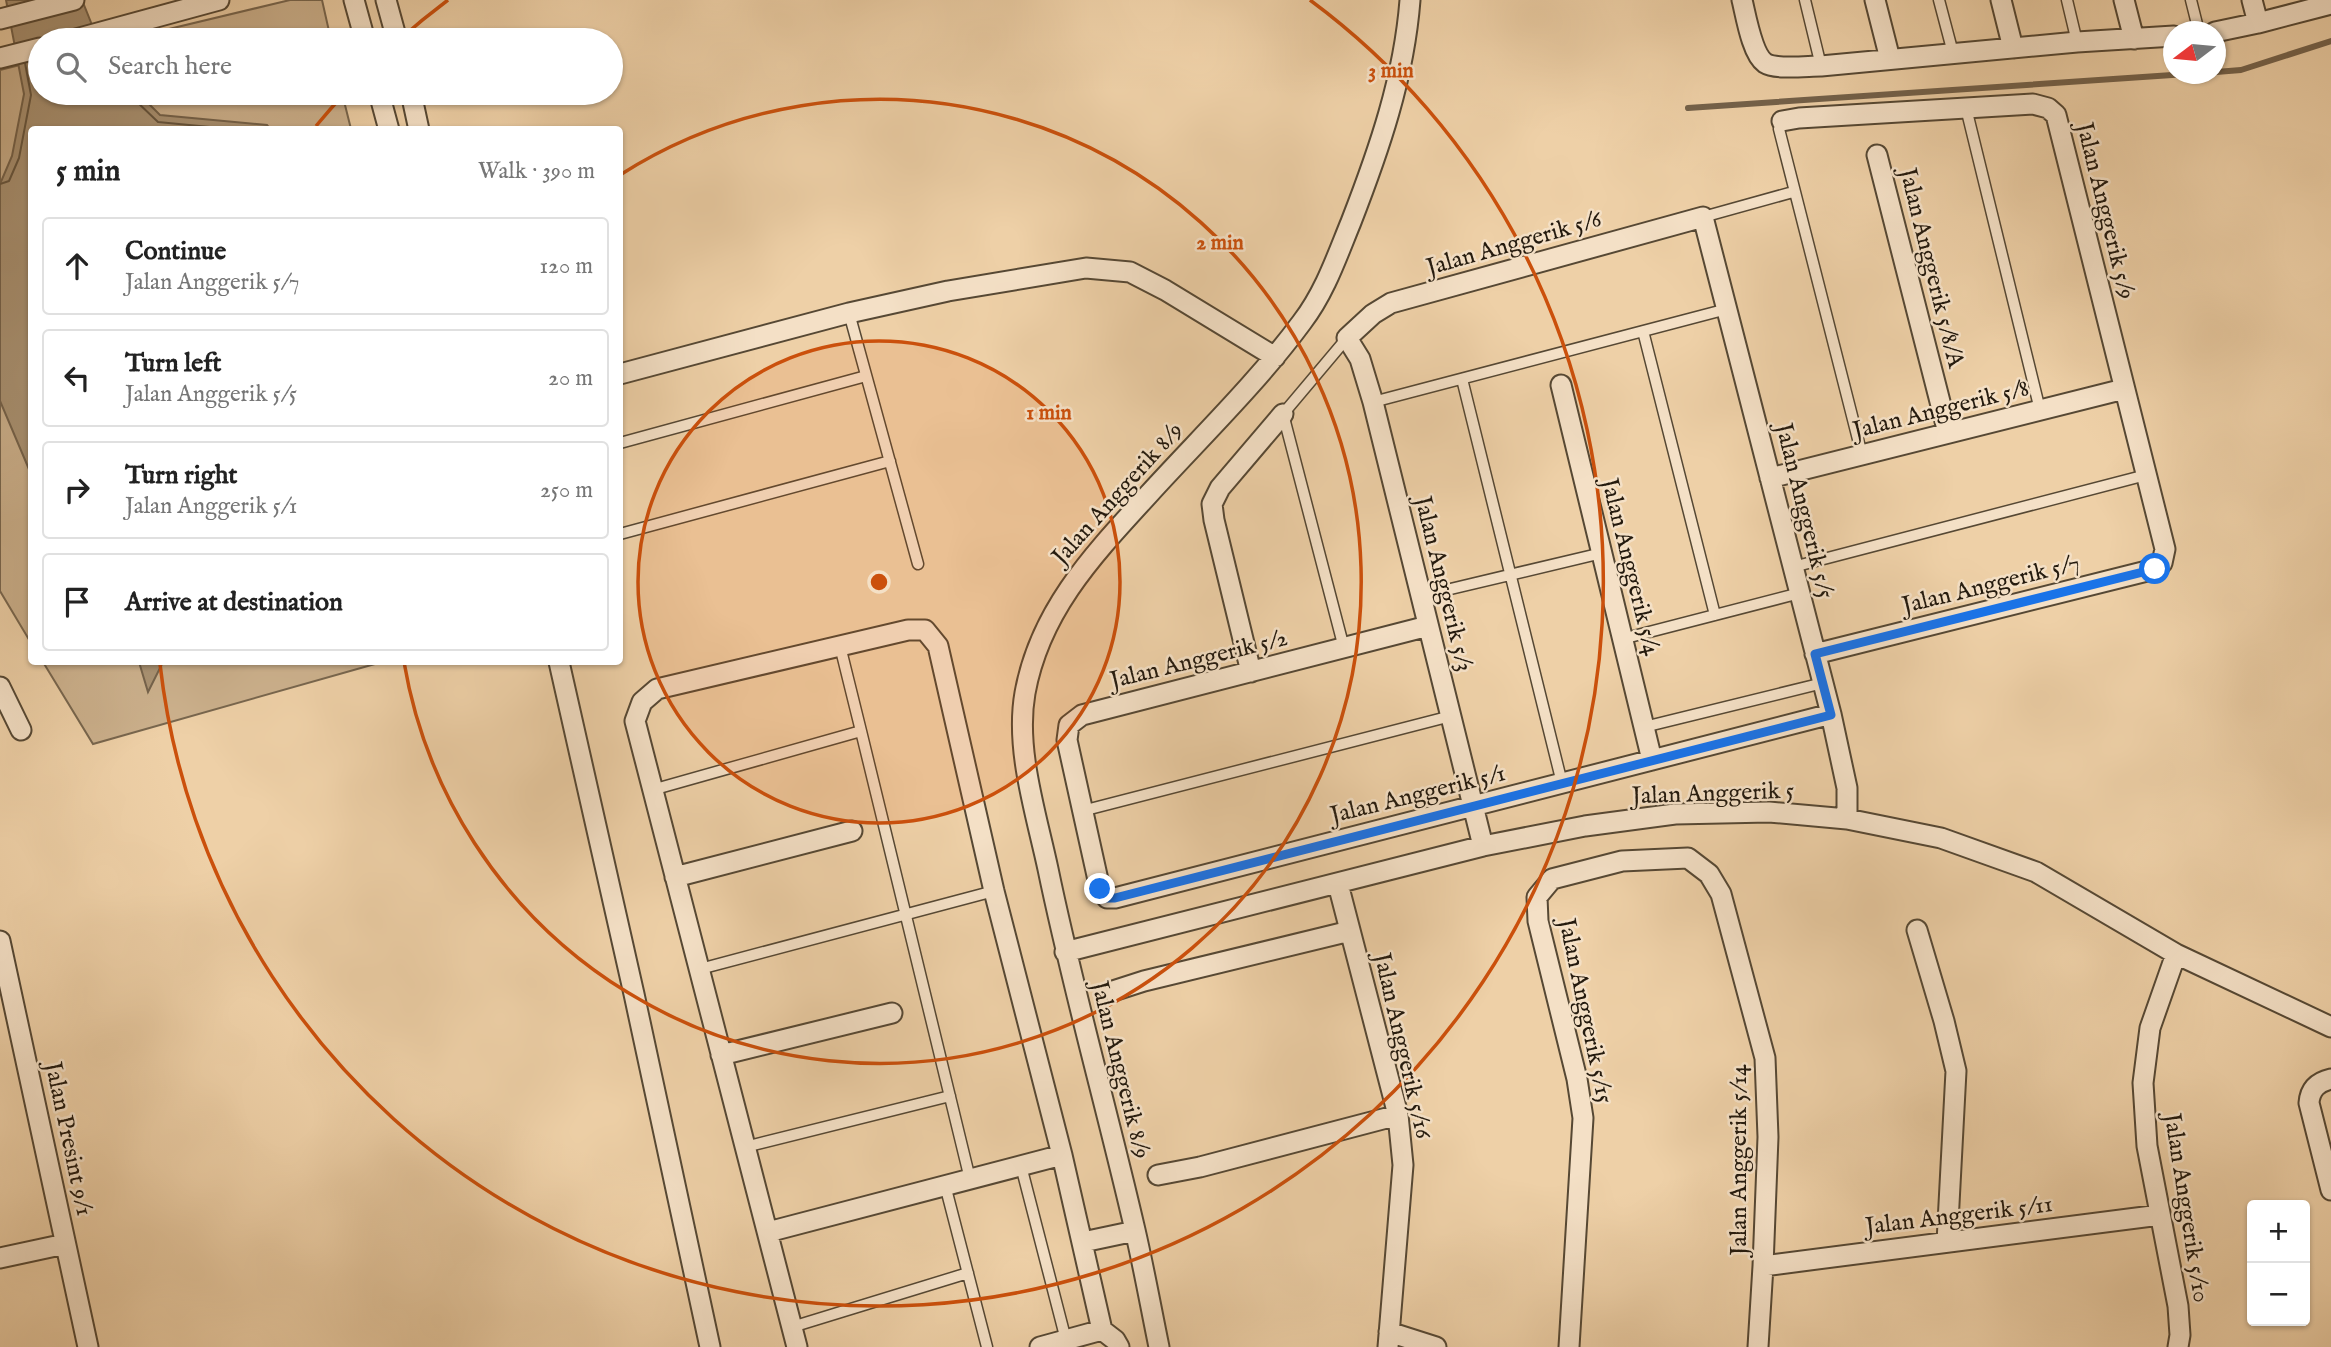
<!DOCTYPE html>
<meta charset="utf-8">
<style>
:root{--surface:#fff;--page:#f6f6f6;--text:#222;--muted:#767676;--line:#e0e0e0}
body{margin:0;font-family:"IM FELL English",serif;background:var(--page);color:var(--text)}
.controls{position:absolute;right:21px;bottom:21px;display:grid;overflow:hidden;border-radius:7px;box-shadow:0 2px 5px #0004}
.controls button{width:63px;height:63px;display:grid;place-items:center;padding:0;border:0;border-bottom:2px solid var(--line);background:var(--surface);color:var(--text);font:35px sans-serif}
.compass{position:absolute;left:2163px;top:21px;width:63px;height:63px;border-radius:50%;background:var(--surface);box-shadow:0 2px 5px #0004;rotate:254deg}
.stop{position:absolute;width:21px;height:21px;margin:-16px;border:5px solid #1a73e8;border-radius:50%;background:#fff}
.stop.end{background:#1a73e8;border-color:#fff;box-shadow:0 2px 7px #0008}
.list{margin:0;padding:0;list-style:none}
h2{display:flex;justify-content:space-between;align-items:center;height:91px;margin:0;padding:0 28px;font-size:30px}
h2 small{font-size:23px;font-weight:400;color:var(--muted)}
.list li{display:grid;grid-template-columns:46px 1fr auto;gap:21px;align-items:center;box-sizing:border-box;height:98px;margin:0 14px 14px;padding:0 14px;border:2px solid var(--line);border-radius:7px}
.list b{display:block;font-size:26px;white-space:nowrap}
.list p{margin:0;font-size:23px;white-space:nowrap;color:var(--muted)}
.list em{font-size:23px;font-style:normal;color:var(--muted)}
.icon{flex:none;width:38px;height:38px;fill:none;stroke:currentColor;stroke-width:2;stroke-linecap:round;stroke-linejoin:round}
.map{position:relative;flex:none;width:2331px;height:1347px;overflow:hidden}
.search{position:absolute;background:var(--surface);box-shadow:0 2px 5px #0004;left:28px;top:28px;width:595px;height:77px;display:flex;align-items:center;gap:18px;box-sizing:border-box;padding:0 24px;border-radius:38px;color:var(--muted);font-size:26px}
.panel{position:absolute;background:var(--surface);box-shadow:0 2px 5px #0004;left:28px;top:126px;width:595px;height:539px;border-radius:7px}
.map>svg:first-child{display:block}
</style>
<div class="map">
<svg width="2331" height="1347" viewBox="0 0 2331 1347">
<rect width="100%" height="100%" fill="#eed0a7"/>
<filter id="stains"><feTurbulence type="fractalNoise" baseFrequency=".00286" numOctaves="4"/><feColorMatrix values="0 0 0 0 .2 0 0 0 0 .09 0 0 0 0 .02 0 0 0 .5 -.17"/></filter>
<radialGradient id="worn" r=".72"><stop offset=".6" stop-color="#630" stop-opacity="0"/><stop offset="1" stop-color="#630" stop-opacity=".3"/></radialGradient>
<path fill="#ccb18d" stroke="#78664e" stroke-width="2" d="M290,0H322L331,40H123Z
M40,60V93H342L351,129L32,130L31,643L0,591V70Z
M43,662H382L93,744Z"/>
<path fill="#a99273" stroke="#74624b" stroke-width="2" d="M6,0H82L98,40H40V93H138L160,115L267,125L270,129L32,130L31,474L0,401V184L12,156L24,94Z
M139,662H163L148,692Z"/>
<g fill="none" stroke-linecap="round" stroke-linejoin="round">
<path stroke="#665640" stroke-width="2" d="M133,93L135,100L158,122L241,130
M0,184L9,181L19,158L31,95L25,63"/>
<path stroke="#74624b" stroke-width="6" d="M2216,72L2241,70L2331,41
M1688,108L2187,74"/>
<defs>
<path id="lane" d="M1805,0L1821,66
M1939,0L1953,53
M2067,0L2077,42
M2191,0L2199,32
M1966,108L2040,410
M1782,121L1779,129L1862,455
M1703,217L1793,192
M849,313L918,564
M1643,331L1715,615
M1462,379L1562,783
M1373,402L1727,309
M620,443L866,376
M620,534L890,461
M1793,567L2146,475
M1421,596L1602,553
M1622,639L1800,593
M840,646L861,731
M1344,648L1283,414L1347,338
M1644,727L1823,683
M652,790L861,731L970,1179
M1082,811L1451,716
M700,969L994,891
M745,1147L950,1096
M1021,1166L1066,1340
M945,1185L987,1347
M792,1327L968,1273"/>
<path id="street" d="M354,0L365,40
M386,0L397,40
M1742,0C1746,16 1752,54 1765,63C1776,70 1807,66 1821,66L2077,42L2174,36
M1875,0L1890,59
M2001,0L2013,48
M2124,0L2134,39
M2252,0L2258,23
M0,19L74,0
M2215,32L2258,23L2331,4
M72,40L219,0
M0,58L40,48
M379,93L389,130
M411,93L419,130
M1782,121L1799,118L2033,104L2048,108L2056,115L2165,549L2162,563L2155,569L1815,654
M1877,155L1948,433
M620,374L849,313L948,291L1086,268L1130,272L1165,290L1275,357
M1561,385L1652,760
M1770,478L2124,389
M1428,626L1082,715L1069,725L1067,740L1100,889L1107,898H1115L1831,714
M559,662L634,994L710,1347
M1251,672L1214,520L1212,504L1220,488L1283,414
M0,687L21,730
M1483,846L1373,402L1360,359L1347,338L1373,314L1391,303L1703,217L1831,714L1847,788V819
M675,877L852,831
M1338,884L1398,1115L1403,1165L1388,1347
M1917,930L1944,1021L1956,1071L1947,1242
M0,941L88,1347
M1065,952L1483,846L1585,826L1675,814L1769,812L1847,819L1941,838L2036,872L2176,954L2331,1027
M2176,954L2150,1028L2143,1083L2147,1146L2178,1306L2180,1335L2178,1347
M1113,991L1144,981L1350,931
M721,1055L892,1013
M2331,1079C2318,1082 2310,1089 2309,1103L2331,1190
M1158,1175L1200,1167L1398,1115
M768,1232L1062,1155
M1083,1242L1135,1231
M0,1258L65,1244
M1763,1266L2160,1215
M1389,1332L1436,1347
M797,1347L635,721L642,702L657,689L908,630H925L938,646L994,891L1062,1155L1102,1330L1115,1340L1119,1347
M1040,1347L1102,1330
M1159,1347C1151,1308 1144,1269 1135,1230C1107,1109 1073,990 1048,869C1036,813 1015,749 1025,693C1040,610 1094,554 1149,494C1200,438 1257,383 1302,322C1325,292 1337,256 1351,222C1379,150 1404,78 1410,0
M1569,1347L1583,1118L1577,1079L1538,921L1537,897L1552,879L1622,861L1688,858L1709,874L1721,894L1765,1058L1768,1137L1763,1266L1758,1347"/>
</defs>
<use href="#lane" stroke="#564834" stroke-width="13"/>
<use href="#street" stroke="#564834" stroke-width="23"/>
<use href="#lane" stroke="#f4e0c6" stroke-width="10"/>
<use href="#street" stroke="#f4e0c6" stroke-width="19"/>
</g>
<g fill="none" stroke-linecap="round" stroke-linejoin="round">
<path stroke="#1a73e8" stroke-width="9" d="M1100,889L1107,898H1115L1831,715L1815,654L2155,569"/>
</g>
<circle cx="879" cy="582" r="241" fill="#cb500c" fill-opacity=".12"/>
<g fill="none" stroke="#cb500c" stroke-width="3.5">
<circle cx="879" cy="582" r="241"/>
<path d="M620 175A482 482 0 1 1 404 662"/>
<path d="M316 126A724 724 0 0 1 345 93M399 40A724 724 0 0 1 448 0M1310 0A724 724 0 1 1 160 664"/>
</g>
<g text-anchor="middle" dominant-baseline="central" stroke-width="5" stroke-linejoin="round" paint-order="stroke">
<g font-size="24" fill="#241a0e" stroke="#f4e0c6">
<text transform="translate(2105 211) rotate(76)">Jalan Anggerik 5/9</text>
<text transform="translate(1514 244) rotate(-16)">Jalan Anggerik 5/6</text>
<text transform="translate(1931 268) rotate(76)">Jalan Anggerik 5/8/A</text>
<text transform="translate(1941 410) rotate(-14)">Jalan Anggerik 5/8</text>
<text transform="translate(1118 494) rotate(-48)">Jalan Anggerik 8/9</text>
<text transform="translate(1804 511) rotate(76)">Jalan Anggerik 5/5</text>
<text transform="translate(1630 567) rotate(76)">Jalan Anggerik 5/4</text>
<text transform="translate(1443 584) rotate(76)">Jalan Anggerik 5/3</text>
<text transform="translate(1991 585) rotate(-14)">Jalan Anggerik 5/7</text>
<text transform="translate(1199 660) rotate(-14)">Jalan Anggerik 5/2</text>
<text transform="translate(1713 794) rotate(-2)">Jalan Anggerik 5</text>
<text transform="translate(1418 795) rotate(-14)">Jalan Anggerik 5/1</text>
<text transform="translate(1585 1011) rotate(78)">Jalan Anggerik 5/15</text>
<text transform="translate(1402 1046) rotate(77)">Jalan Anggerik 5/16</text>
<text transform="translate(1120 1070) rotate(76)">Jalan Anggerik 8/9</text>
<text transform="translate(68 1139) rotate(78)">Jalan Presint 9/1</text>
<text transform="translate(1739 1160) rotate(-90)">Jalan Anggerik 5/14</text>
<text transform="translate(2186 1208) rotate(81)">Jalan Anggerik 5/10</text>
<text transform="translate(1959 1216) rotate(-7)">Jalan Anggerik 5/11</text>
</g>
</g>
<circle cx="879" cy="582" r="10" fill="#cb500c" stroke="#f4e0c6" stroke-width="3.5"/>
<g font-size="21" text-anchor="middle" font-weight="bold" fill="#cb500c" stroke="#f4e0c6" stroke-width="5" stroke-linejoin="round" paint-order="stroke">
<text x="1391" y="77">3 min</text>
<text x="1220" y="249">2 min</text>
<text x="1049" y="419">1 min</text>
</g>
<rect width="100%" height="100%" filter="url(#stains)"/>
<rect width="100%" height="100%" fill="url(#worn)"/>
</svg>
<div class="controls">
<button>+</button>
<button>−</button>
</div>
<svg class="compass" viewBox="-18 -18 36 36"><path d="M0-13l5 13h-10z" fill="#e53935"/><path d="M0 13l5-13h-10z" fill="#767676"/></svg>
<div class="stop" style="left:2155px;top:569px"></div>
<div class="stop end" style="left:1100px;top:889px"></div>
<div class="search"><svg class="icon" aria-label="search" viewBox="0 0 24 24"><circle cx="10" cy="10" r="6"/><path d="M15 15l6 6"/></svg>Search here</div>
<section class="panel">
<h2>5 min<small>Walk · 390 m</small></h2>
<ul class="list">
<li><svg class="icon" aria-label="ahead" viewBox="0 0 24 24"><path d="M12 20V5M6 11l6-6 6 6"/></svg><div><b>Continue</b><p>Jalan Anggerik 5/7</p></div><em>120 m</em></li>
<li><svg class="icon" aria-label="left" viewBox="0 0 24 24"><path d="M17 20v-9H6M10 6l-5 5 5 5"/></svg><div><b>Turn left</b><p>Jalan Anggerik 5/5</p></div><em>20 m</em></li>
<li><svg class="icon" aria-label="right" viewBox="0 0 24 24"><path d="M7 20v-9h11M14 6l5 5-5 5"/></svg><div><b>Turn right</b><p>Jalan Anggerik 5/1</p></div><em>250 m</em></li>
<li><svg class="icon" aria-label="arrive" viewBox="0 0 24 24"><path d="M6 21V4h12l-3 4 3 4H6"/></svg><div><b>Arrive at destination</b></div></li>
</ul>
</section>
</div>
